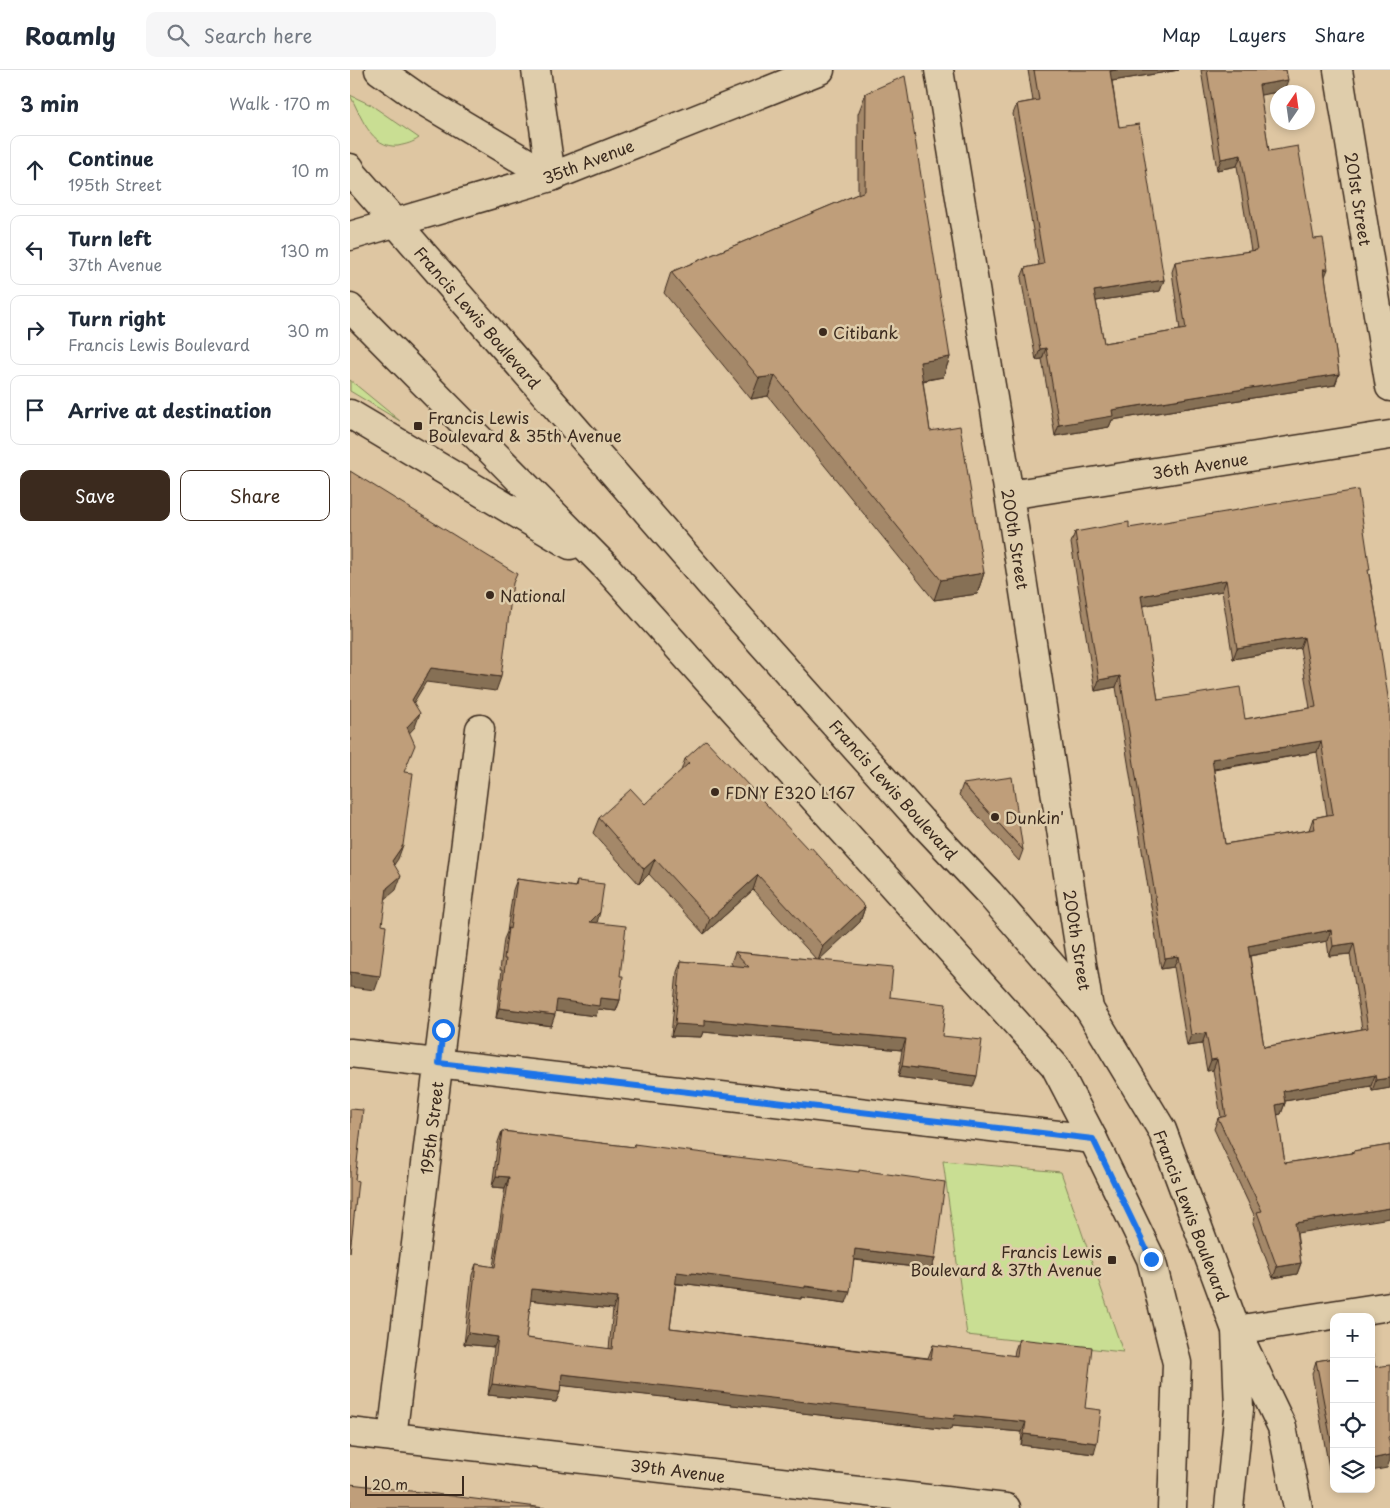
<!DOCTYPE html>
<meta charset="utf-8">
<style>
:root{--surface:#fff;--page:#f6f6f7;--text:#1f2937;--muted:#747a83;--line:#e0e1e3;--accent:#3b2a1e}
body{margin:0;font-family:"Playpen Sans",sans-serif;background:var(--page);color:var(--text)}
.controls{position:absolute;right:15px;bottom:15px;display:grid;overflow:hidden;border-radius:10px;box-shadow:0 2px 8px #0003}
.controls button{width:45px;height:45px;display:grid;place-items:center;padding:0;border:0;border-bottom:1px solid var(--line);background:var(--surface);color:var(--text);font:25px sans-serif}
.compass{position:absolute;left:920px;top:15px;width:45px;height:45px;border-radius:50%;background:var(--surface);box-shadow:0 2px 8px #0003;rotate:13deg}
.scale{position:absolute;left:15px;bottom:12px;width:99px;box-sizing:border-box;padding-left:5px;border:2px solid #3b2a1e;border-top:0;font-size:14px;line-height:18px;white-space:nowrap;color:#3b2a1e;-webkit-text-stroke:4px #dfcdab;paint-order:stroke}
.stop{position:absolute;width:15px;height:15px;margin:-11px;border:4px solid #1a73e8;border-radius:50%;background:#fff}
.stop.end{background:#1a73e8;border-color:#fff;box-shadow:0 1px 5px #0008}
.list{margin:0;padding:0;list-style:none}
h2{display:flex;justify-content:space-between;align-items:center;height:65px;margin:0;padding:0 20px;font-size:21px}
h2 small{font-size:16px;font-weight:400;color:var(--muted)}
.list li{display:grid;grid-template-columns:32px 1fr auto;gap:15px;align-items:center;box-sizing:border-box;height:70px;margin:0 10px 10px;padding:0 10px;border:1px solid var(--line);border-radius:10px}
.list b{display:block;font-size:19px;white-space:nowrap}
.list p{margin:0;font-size:16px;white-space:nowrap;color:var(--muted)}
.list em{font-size:16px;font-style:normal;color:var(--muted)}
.actions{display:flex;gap:10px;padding:15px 20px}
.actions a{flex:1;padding:11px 0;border:1px solid var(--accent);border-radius:10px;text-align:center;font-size:18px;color:var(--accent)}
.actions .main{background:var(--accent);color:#fff}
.icon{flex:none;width:28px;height:28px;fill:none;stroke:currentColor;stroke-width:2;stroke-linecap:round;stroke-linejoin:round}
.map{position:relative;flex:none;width:1040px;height:1438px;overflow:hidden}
header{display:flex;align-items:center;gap:30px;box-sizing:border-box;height:70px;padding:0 25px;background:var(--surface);border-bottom:1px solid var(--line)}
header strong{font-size:24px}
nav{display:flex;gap:28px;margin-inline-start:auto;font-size:18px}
.search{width:350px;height:45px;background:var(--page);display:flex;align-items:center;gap:12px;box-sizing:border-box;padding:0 18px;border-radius:10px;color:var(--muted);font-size:19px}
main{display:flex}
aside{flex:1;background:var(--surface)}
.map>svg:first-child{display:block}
</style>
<header>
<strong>Roamly</strong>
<div class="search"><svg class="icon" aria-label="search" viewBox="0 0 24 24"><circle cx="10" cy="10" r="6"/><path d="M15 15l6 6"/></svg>Search here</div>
<nav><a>Map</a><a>Layers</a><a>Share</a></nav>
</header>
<main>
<aside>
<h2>3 min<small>Walk · 170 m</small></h2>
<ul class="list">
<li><svg class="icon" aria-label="ahead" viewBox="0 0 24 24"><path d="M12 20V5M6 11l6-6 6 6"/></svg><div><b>Continue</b><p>195th Street</p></div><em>10 m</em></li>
<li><svg class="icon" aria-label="left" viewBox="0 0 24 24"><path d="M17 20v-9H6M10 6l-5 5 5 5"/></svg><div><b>Turn left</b><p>37th Avenue</p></div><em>130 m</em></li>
<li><svg class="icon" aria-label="right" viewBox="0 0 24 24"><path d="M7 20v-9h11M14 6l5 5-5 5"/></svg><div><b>Turn right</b><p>Francis Lewis Boulevard</p></div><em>30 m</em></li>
<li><svg class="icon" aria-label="arrive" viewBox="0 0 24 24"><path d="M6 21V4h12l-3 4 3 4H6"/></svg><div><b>Arrive at destination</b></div></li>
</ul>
<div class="actions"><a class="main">Save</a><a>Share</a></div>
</aside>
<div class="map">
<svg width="1040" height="1438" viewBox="0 0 1040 1438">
<rect width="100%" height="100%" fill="#dec6a2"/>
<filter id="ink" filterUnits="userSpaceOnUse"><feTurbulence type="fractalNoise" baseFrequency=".02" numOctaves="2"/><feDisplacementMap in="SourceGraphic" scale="10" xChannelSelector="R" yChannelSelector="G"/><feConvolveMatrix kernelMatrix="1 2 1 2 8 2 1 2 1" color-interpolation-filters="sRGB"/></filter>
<g filter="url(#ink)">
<path fill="#c9de93" stroke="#828458" d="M0,25L21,35L69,68C62,73 57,74 48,76C21,79 10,44 0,25Z
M0,310L50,351L0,321Z
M593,1091L711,1102L773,1282L617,1265Z"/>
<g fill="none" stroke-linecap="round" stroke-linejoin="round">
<defs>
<path id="minor" d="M186,0L201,107
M589,0L659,425L739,939
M988,0L1040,317
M0,166L201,107L470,0
M659,425L1040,365
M0,983L743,1069
M886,1260L1040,1236
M0,1362L656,1438
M42,1367L130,659"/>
<path id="major" d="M29,0L70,29L201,107
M0,98L3,104L46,153L410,571L571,751L639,823L739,939L812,1060L886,1260L889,1339L879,1438
M0,238L254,495L705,996L743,1069L801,1189L827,1293L822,1438
M0,344L220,475
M891,1271L932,1357L948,1438"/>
</defs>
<use href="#minor" stroke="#3b2a1e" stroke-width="31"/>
<use href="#major" stroke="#3b2a1e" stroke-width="31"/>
<use href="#minor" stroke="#dfcdab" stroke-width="28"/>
<use href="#major" stroke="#dfcdab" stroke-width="28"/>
</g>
<path fill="#a48869" stroke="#3b2a1e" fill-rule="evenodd" d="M678,0H829L762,11L769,57L814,210L810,221L746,231L754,273L830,260L822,202L825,192L901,181L887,96L867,100L851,0H936L934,21L910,25L919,81L964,169L975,207L989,304L985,315L762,350L759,357L705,366L692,289L686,290L671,208L675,198L689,195L663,44L667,34L683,31Z
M516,23L600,287L593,307L573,311L580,361L634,503L627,524L584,530L418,326L401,329L314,223L321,202L508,124V44Z
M779,458L1019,504L1028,555L1027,557L1040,1018L1022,1021L1021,1016L935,1031V1033L931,1044L927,1045L935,1093L1002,1083L1003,1081L1040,1075L947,1163L951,1193L947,1204L923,1208L903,1153L905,1147L864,1059L868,1048L871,1047L863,1000L857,1001L852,974L837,976L824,897L811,899L766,617L745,621L721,473L725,462ZM872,521L883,589L950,578L960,638L895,649L808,630L792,536ZM967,682L977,745L963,748L959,760L875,774L864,700ZM977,871L979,886L1000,884L1012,959L914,977L900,886Z
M335,689L458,779L515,837L510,852L468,890L540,927L592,966L623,1017L548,1007L552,980L353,962L351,967L321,966L327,902L331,891L383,896L381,893L385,882L467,890L403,820L354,864L299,804L289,814L243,763L249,748L295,734L331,701Z
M613,714L673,780L669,791L609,725Z
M167,809L225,817L227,811L270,906V930L266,941L248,939L246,946L205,941L201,956L146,948L152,900H150L154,869L157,862L163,820Z
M152,1061L283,1077L284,1074L585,1189L581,1199L504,1190L496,1233L451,1227V1229L421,1225L338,1214V1215L326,1214L320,1258L578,1288L583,1275L664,1286L665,1280L669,1269L735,1338L744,1384L671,1375L672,1362L602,1356L600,1360L211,1315L210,1322L206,1332L138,1325L144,1277L114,1274L122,1205L126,1194L143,1197L155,1118L142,1117L148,1072ZM180,1230L263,1239L259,1279L176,1268Z
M984,1288V1408L981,1409L962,1304L966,1291Z"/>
<path fill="#866f55" stroke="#3b2a1e" d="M766,0H829L756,12L760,1Z
M938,10L934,21L905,26L909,15Z
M891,85L887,96L867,100L871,89Z
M974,199H978L974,209Z
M814,210L810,221L740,232L744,221Z
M696,278L692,289L686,290L690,279Z
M600,287L593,307L562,312L570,292Z
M989,304L985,315L762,350L759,357L705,366L709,355L762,340Z
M425,306L418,326L401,329L409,308Z
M634,503L627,524L584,530L591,510Z
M876,510L872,521L787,537L791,526Z
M954,567L950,578L883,589L887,578Z
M81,598L151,607L146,621L76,612L57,644L62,630Z
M770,606L766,617L745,621L749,610Z
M70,643L65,657L52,671L57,657Z
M971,671L967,682L858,700L862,689Z
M53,775L48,789L37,805L42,791Z
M305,789L299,804L289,814L294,799Z
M408,805L403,820L354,864L360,849Z
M51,806L46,820L32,832L37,818Z
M515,837L510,852L468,891L473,876Z
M250,842L247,853L240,852Z
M981,860L977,871L894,887L898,876Z
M1004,873L1000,884L979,886L983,876Z
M828,886L824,897L811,899L815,888Z
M0,902L30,906L25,920L0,917Z
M250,928L270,930L266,941L248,939L246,946L203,941L207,930Z
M149,938L205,945L201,956L146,948Z
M355,950L556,969L552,980L353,962L351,967L321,966L325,954Z
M856,963L852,974L837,976L841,965Z
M867,989L863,1000L857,1001L861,990Z
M552,996L627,1006L623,1017L548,1007Z
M1025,1005L1021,1016L929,1032L933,1021Z
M1040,1008V1018L1022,1021L1026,1010Z
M935,1033L931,1044L922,1046L926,1035Z
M146,1106L159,1107L155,1118L142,1117Z
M1040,1138V1148L941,1164L945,1153Z
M505,1179L585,1189L581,1199L501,1189Z
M951,1193L947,1204L923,1208L927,1197Z
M327,1202L342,1203L500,1222L496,1233L451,1227V1229L338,1214V1215L323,1213Z
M182,1219L267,1228L263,1239L178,1230Z
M118,1263L148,1267L144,1277L114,1274Z
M212,1304L605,1345L676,1352L672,1362L602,1356L600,1360L208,1315Z
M142,1314L210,1322L206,1332L138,1325Z
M674,1364L747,1373L744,1384L671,1375Z
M1040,1385V1390L1037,1398L1021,1401V1389Z
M984,1401V1408L981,1409Z"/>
<path fill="#bf9e7a" stroke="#3b2a1e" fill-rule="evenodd" d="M684,0H766L760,1L769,57L789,54L814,210L744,221L754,273L836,259L825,192L907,180L891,85L871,89L857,0H936L938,10L909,15L919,81L948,76L964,169L973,168L978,199H974L989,304L762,340L763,346L709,355L696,278L690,279L675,198L694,194L667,34L689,30Z
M555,6L600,287L570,292L580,361L610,356L634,503L591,510L425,306L409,308L321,202L515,121L516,23Z
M0,401L167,504L163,513L151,607L81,598L62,630L70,643L57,657L65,675L54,702L63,703L53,775L42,791L51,806L37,818L32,855L36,856L30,906L0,902Z
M1008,420L1020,500H1018L1028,555H1027L1040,640V1008L1026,1010L1025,1005L933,1021L935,1033L926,1035L935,1093L1003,1083V1081L1040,1075V1138L945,1153L951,1193L927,1197L907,1142L912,1141L868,1048L876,1046L867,989L861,990L856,963L841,965L828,886L815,888L770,606L749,610L725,462L779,452V458ZM876,510L887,578L954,567L966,637L895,649L890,617L808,630L791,526ZM971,671L983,744L963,748L965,759L875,774L862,689ZM981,860L983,876L1004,873L1018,958L914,977L898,876Z
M356,670L458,779L461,777L515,837L473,876L408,805L360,849L305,789L294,799L249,748L281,719L295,734L339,693L335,689Z
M662,707L673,780L613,714Z
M167,809L226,817L227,811L254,814L250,842L240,852L276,856L270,906H273L270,930L250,928L249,936L207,930L205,945L149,938L156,889H154L158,858L160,859Z
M385,882L543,897L540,927L596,934L592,966L632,970L627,1006L552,996L556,969L355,950V956L325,954L331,891L399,897Z
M0,1039L13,1040L5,1110L8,1111L0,1182Z
M152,1061L284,1077V1074L322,1079L509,1102V1100L595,1112L585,1189L505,1179L500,1222L455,1216V1218L425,1214L342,1203V1204L327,1202L320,1258L581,1289L583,1275L667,1286L669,1269L742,1277L735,1338L751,1340L747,1373L674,1364L676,1352L605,1345L604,1349L212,1304L210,1322L142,1314L148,1267L118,1263L126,1194L145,1197L159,1107L146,1106ZM182,1219L267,1228L262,1279L176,1268Z
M1021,1281H1022L1025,1297L1040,1295V1366L1038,1367L1040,1376V1385L1021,1389Z
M984,1288V1386L966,1291Z
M0,1414L70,1422L195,1438H0Z"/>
</g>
<g fill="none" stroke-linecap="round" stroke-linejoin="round" filter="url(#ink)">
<path stroke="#1a73e8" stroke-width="6" d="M93,960L89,993L743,1069L801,1189"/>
</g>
<g fill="#3b2a1e" stroke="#dfcdab" stroke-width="2">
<circle cx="473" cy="262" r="5"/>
<rect x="63" y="351" width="10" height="10" rx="2.5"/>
<circle cx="140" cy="525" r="5"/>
<circle cx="365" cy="722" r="5"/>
<circle cx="645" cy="747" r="5"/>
<rect x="757" y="1185" width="10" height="10" rx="2.5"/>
</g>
<g text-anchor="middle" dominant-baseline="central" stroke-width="5" stroke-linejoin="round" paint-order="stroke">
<g font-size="16" fill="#3b2a1e" stroke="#dfcdab">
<text transform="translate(238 91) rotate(-21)">35th Avenue</text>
<text transform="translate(1009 129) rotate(81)">201st Street</text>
<text transform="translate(128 247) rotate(49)">Francis Lewis Boulevard</text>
<text transform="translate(850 395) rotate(-9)">36th Avenue</text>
<text transform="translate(666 469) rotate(81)">200th Street</text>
<text transform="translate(544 719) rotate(48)">Francis Lewis Boulevard</text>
<text transform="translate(728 870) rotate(81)">200th Street</text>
<text transform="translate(81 1058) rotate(-83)">195th Street</text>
<text transform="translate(842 1145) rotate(69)">Francis Lewis Boulevard</text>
<text transform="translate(328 1400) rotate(7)">39th Avenue</text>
</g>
<g font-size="16" fill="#3b2a1e" stroke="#dfcdab" text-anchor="start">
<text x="483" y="262">Citibank</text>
<text x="78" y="347">Francis Lewis<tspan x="78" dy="18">Boulevard &amp; 35th Avenue</tspan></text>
<text x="150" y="525">National</text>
<text x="375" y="722">FDNY E320 L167</text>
<text x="655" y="747">Dunkin'</text>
<text x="752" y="1181" text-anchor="end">Francis Lewis<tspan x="752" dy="18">Boulevard &amp; 37th Avenue</tspan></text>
</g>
</g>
</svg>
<div class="controls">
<button>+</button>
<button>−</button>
<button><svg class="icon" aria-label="locate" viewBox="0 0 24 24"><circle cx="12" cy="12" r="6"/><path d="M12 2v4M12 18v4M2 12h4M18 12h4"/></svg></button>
<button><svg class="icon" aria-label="layers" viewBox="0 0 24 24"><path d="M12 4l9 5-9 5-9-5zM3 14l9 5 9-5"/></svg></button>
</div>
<svg class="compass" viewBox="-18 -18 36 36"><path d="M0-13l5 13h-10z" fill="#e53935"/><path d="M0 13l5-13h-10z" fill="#747a83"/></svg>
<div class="scale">20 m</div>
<div class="stop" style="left:93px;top:960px"></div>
<div class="stop end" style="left:801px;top:1189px"></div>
</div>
</main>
